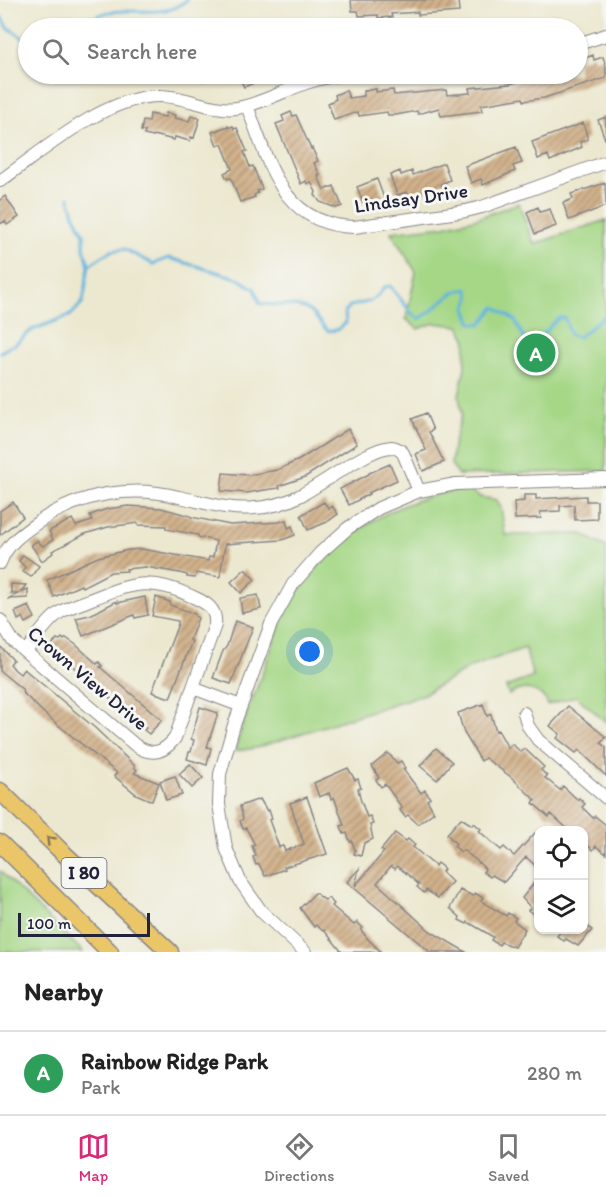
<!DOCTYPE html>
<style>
:root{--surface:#fff;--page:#f6f6f6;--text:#222;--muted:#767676;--line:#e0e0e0;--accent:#db2777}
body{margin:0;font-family:Itim,sans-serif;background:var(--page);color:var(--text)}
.controls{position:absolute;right:18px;bottom:18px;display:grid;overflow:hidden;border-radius:12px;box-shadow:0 2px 4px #0004}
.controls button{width:54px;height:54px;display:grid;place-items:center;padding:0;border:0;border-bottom:2px solid var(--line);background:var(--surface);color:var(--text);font:30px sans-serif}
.scale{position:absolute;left:18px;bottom:15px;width:132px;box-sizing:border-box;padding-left:6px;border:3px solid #22223b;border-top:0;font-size:16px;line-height:21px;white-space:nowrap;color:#22223b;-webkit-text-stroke:4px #f6f6f2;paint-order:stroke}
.you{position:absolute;left:310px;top:652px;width:21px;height:21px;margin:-15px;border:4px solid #fff;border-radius:50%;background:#1a73e8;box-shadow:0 0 0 9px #1a73e833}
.badge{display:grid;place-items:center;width:39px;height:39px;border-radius:50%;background:var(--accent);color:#fff;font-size:20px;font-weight:700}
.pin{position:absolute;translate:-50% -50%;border:3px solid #fff;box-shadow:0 2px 6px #0006}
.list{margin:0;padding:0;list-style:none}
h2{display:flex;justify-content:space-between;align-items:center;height:78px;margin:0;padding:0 24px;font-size:26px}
h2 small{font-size:20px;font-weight:400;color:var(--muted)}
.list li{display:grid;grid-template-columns:39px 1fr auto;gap:18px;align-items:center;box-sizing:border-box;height:84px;padding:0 24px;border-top:2px solid var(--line)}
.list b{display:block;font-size:22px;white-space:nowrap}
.list p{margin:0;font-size:20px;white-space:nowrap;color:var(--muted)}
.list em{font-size:20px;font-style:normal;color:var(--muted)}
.icon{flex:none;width:33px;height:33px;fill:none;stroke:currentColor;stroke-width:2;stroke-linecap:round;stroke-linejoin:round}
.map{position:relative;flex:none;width:606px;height:952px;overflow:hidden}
.search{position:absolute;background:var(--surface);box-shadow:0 2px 4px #0004;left:18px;right:18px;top:18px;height:66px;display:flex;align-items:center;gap:15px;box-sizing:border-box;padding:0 21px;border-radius:33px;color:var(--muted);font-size:22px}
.sheet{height:162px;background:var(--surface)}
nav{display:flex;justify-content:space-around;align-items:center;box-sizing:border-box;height:84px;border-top:2px solid var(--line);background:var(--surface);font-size:16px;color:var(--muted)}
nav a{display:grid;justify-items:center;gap:3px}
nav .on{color:var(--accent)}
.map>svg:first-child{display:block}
</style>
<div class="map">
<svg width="606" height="952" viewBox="0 0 606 952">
<defs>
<pattern id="building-hatch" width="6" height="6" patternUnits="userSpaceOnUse" patternTransform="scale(1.5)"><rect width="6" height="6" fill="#d2b28c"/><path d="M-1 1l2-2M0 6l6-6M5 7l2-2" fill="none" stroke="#aa9074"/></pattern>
</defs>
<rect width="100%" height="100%" fill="#f6f6f2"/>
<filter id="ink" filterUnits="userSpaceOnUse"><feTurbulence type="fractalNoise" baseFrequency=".0167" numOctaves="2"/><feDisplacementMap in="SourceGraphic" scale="12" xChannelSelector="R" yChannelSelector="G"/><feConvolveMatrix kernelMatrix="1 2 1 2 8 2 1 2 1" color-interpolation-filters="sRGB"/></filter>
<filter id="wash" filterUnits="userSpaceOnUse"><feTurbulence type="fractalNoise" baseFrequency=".008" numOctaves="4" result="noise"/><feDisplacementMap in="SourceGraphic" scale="24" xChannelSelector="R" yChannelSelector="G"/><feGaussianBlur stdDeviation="1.35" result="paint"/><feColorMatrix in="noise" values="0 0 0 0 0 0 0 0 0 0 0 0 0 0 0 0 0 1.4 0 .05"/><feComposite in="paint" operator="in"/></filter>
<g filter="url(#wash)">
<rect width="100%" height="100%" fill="#ece8d0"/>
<path fill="#a5d786" stroke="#647c60" stroke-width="1.5" d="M519,203L534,244L606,220V471L458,475L451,464L453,446L462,414L459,395L465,367L466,338L459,326L434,323L418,329L406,319L416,272L391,232L444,226L478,218Z
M468,489L480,497L497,500L501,508L505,535L582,534L606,547V722L576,696L548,705C541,688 523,685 509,695L506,687L533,677L525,648L471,667L424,694L256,748L235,751C241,727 251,704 259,682C269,656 277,629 290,605C328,539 393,498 468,489Z
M0,871L83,952H0Z"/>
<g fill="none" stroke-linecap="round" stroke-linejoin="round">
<path stroke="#61b3dd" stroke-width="3" d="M0,15L7,27L28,41
M87,28C99,0 141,17 171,9C176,8 183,3 187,0
M69,197L74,214L84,234V248L89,265
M0,352L15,344L32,330L71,315L83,302L89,265L111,251L124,249L153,264L169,258L237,278L255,289L260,303C275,307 300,302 312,313C318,319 322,326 328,331L337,330L346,323L345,312L350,306C364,303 377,302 384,287L390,286L413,315L419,319C437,310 447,290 468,289L470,298L466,309L472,323L481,324L495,307L515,320L524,338L530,343C543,338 548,327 559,318H565L570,335L578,337C590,331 596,319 606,316"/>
</g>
<g id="blocks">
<path fill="url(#building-hatch)" d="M351,0H458L459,12L418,15V12L391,14L392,17L378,18V15L359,16L358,11H352Z
M593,55L594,60L603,57L606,66V78L544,98L524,101L523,98L481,105L482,111L441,116L439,108L418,114L417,111L396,115H388L387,112L359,116L358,112L334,120L328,103L336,99L335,95L346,90L349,98L364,96V91L376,89V92L393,90L394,95L446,90L447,95L470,93L469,88L510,84L537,76V74H546L547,76L556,74H578V61Z
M185,74H206L204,81L185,77Z
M238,74H276L244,87Z
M291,112L293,116L296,115L311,149L312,148L318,161L314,163L320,175L318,176L324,190L334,186L342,206L336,208L320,202L315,195L316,192L311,182L307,184L306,181L301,184L276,124L284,121L282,116Z
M166,113L175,115L174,118L189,121L191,116L200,118L194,138L191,137L190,141L175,137L174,140L154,135L153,137L144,135L145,131H141L143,121L149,122L150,114L165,117Z
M606,117V139H605L598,120Z
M583,123L588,139L580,142L582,147L550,161L548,155L538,159L532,142Z
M228,126V128L233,126L234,129L237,128L247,151L244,152L250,167L253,166L262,189L257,191L258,193L254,195L255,197L240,202L231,178L227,179L224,173L232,169L222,144L217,146L212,132Z
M516,147L522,163L513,166L515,171L483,185L481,179L471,183L465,166Z
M444,163L450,180L441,184L443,189L432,194L430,190L409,198L407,192L397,195L390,175L400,171L401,175L412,171L413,175Z
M377,179L385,201L373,205L371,199L363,202L357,187Z
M605,183L606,206L569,220L563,203L573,199L571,194Z
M5,196L19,217L7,225L5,221L0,224V200Z
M538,207L540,212L550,209L556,226L535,234L527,212Z
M426,413L433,430L429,432L444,462L423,471L416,454L426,450L412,419Z
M348,429L357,444L305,477L279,486L280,488L265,490L247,493L221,491L223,473L248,475L277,470L299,460Z
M390,464L397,480L368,493L369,494L349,505L340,489L369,474V473Z
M524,495H536V499L586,496V501H597V519L575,520L574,505L560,506V511L540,512L541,518L515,519L514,502L524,501Z
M13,502L23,517L0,535V511Z
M324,502L329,509L332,506L338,514L327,522L308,530L301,515Z
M128,506L161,508L191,516V517L230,525L279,522L286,520L288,528L292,526L295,535L282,540L225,544L220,577L196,573L195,578L187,577V575L180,573L146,567L126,569L127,571L111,572L82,587L81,585L54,597L47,580L98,557L128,550L142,549L208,561L209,557H213L216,541L198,537V535L166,529V526L138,525V523L108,527L85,534L52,551L53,553L42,561L31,545L37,541L43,546L53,540L49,531L72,519L76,526L92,521L90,515L107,509Z
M23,555L39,566L31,577L22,571L25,567L19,561Z
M245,569L255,580L241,593L231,582Z
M11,584L26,585L20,593L28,589V598L8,599L19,593H11Z
M258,595L261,609L242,613L240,598Z
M145,597L148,615L135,618L134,615L83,636L76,618L90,615L117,601V603Z
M156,597L170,602V605L195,614V616L198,618L190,640L192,641L170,698L152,692L178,624V621L152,616Z
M29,606L35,618L26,623L23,617L18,620L15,612Z
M235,621L253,627L231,684L213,678L223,651L227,646Z
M62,638L64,640L66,638L75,644L97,664L99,662L102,666L100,667L162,720L149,734L144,730L146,728L119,709L114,704L115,702L90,680L88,682L83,678L84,676L50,647L57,639L60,640Z
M0,646L13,660L10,664L15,670L20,674L24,669L95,728L135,766L134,767L137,770L134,773L159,783L152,801L136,794L114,776L117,773L46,715L22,692L23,690L0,671Z
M483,704L487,716L491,714L496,731L498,730L508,748L512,744L521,752L524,748L544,767L541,770L547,776L545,778L560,790L563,786L578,800L579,798L585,804L582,807L593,818L595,816L606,825V854L596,846L593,850L584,842V831H570L551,814L549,817L533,803L535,800L511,777L485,758L481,761L464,733L458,713Z
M568,706L606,737L601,743L606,747V776L579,750L576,753L557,738L560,734L550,726Z
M200,707L218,713L207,747L211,748L207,765L187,759L189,752H191L194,740L191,739Z
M436,748L452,762L437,780L420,766Z
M388,753L397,763L401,761L405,768L403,769L421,793L425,790L430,798L427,800L434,812L418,824L408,815L405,817L400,810L402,808L385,784L381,787L376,780L379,778L372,766Z
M190,764L203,778L192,788L179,774Z
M348,768L355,780L358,779L361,788L358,789L360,798L367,817L370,816L373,824L370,825L373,839L364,843L361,856L354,854L355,850L352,841L350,842L347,833L344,834L341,826L344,825L334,797L331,799L329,793L319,797L314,783Z
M175,776L182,795L166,800L160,781Z
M307,797L327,854L284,867L285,869L265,876L259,864L256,865L253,857L256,856L252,846L255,845L246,828L243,829L240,821L243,819L240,806L260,799L267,811L269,810L272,819L269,820L279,847L283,846L285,851L304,844L290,803Z
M461,818L472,825L474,823L481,829L479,831L501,850L504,847L514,856L535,833L538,836V868L526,857L504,882L492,875L490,877L483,872L485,869L477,861L463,850L461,852L454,846L456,844L447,834Z
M395,833L406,841L408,839L415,845L413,847L435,866L437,863L441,866L444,869L442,872L452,882L438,898L426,890L424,893L417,887L419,885L412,878L397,866L395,869L391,866L377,883L430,931L466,952H430L347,882L359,869L355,886L384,852L381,850Z
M538,878V912L534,915L528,910L531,908L522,898Z
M460,890L473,896L475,893L483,898L481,901L506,916L508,913L516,918L514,921L525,929L514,947L501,942L499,945L491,940L493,937L485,932L468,922L467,924L459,920L460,917L450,908Z
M315,893L325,900L328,898L334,904L332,906L354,925L357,922L363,928L361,930L367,938L381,952H342L324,930L323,931L316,925L314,927L300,908Z
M584,923L592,930L578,946L566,939L564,941L557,936L562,930H584Z"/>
</g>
</g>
<g filter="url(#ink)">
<use href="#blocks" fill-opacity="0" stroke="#878586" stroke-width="1.5"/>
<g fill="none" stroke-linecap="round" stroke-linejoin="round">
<defs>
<path id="minor" d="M578,44L606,35
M381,74H458
M247,106C269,162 281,225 354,227L466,211L482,207L606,162
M0,181C44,150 105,96 160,96C186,96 211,111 237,108C261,104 283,91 306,83C320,78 336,75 351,74
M0,563C8,542 23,533 40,521C81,493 132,485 179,497C204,502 230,511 255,508C270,507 286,503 299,496C322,485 368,448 391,447C396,447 399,449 403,453L419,491
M0,620L13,641L135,745C151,756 163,754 175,738L215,625C217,608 205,602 191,596C150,576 130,584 89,600C80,604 68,607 59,613C46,622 36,639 26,651
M193,688L241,706
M524,713L528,726L538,740L606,798
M305,952L261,911L240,881L226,848L219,804L220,774L234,725L271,624L293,584L320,553L348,528L379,508L419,491L456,484L606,479"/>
<path id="highway" d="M0,791L59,849L170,952
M0,843L110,952"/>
</defs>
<use href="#minor" stroke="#878586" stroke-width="14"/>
<use href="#highway" stroke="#878586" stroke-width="19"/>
<use href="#minor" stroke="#fff" stroke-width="12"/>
<use href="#highway" stroke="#ebc669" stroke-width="16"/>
</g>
<defs><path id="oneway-chevron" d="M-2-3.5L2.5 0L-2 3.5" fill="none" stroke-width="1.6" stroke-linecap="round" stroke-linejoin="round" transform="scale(1.5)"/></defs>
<use stroke="#867452" href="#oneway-chevron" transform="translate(50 840) rotate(-135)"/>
</g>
<g text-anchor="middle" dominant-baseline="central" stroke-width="6" stroke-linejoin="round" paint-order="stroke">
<rect fill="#f6f6f2" stroke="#626272" stroke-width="1.5" x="61.5" y="858" width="45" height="30" rx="4.5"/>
<g font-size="18" font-weight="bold" fill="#22223b">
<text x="84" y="873">I 80</text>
</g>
<g font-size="20" fill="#22223b" stroke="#f6f6f2">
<text transform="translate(411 198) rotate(-8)">Lindsay Drive</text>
<text transform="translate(88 678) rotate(40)">Crown View Drive</text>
</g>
</g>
</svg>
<div class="controls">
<button><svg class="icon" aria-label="locate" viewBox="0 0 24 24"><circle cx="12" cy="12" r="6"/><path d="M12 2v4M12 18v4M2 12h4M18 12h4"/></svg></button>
<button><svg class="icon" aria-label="layers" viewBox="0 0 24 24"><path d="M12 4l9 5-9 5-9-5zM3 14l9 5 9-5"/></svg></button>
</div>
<div class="scale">100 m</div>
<div class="you"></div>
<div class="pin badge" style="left:536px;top:353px;background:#2e9e5b">A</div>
<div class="search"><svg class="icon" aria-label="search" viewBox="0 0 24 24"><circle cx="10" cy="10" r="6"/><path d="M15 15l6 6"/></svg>Search here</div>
</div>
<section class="sheet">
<h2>Nearby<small></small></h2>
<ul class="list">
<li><span class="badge" style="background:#2e9e5b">A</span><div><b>Rainbow Ridge Park</b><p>Park</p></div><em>280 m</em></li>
</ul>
</section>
<nav>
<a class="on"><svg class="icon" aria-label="map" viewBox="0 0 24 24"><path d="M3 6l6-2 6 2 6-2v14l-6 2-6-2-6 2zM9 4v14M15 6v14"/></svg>Map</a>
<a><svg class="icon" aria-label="directions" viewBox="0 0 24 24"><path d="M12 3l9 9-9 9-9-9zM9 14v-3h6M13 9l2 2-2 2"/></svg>Directions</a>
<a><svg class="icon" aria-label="saved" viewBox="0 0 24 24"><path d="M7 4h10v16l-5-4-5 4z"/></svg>Saved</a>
</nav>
